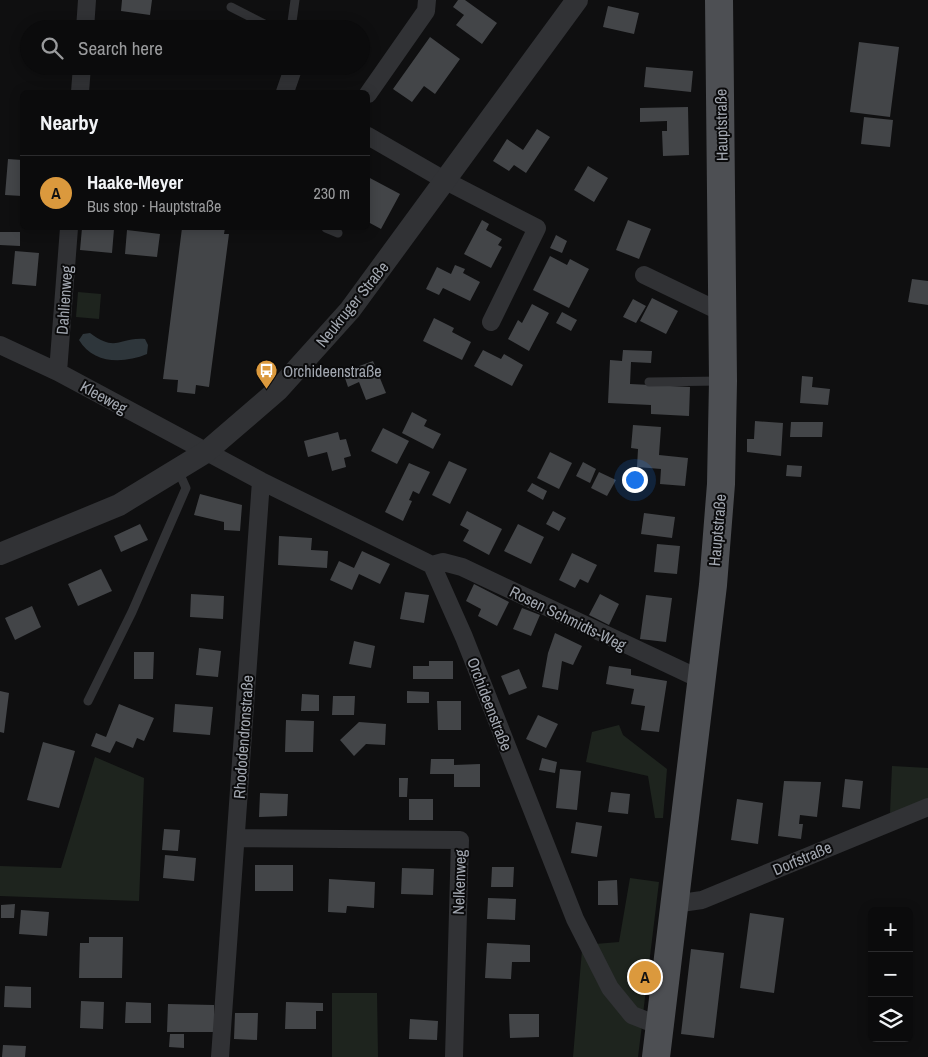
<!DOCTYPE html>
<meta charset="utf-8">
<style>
:root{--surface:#0b0b0c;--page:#141415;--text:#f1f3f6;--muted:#9a9b9d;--line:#2b2b2d;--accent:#db993d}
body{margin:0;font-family:"Archivo Narrow",sans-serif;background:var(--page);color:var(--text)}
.controls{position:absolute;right:15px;bottom:15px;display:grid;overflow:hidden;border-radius:8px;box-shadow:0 2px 12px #0003}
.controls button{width:45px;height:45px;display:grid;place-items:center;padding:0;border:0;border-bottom:1px solid var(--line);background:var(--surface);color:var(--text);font:25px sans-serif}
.you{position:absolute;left:634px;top:479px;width:18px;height:18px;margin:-12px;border:4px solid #fff;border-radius:50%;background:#1a73e8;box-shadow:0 0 0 8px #1a73e833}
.badge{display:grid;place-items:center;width:32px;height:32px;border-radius:50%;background:var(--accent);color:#111;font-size:16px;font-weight:700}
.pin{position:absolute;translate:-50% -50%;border:2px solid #fff;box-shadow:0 1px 5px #0006}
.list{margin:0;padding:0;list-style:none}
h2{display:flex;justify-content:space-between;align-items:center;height:65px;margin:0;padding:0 20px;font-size:21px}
h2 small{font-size:16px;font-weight:400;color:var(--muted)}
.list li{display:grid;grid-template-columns:32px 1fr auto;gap:15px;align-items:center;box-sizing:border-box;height:75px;padding:0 20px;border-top:1px solid var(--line)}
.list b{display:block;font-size:19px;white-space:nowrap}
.list p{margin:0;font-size:16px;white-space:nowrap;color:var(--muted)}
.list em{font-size:16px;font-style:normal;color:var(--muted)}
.icon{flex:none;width:28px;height:28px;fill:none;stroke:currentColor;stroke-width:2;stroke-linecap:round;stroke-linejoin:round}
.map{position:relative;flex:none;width:928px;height:1057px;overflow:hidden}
.search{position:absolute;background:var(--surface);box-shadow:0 2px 12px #0003;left:20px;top:20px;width:350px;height:55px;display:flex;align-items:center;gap:12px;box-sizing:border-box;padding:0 18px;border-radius:28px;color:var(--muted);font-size:19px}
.panel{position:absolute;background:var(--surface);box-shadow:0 2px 12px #0003;left:20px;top:90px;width:350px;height:140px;border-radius:8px}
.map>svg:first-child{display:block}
</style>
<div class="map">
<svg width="928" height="1057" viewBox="0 0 928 1057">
<rect width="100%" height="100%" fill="#0f0f10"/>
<path fill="#1e241e" d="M78,292L101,294L99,319L76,317Z
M619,725L623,735L667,769L663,818H655L648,776L586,762L592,732Z
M95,757L144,778L139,901L0,896V866L61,868Z
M892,766L928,768V801L890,813Z
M630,878L659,882L643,1014L613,984L595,944L619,942Z
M582,950C598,982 606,1010 642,1025L638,1057H573Z
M332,993H377L378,1057H332Z"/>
<path fill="#2e363b" d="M90,333C117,353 118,337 145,339L148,345L147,354C123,364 93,364 79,340L83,334Z"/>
<path fill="#434548" d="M122,0H152L150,15L121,11Z
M458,0H465L497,23L482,44L456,25L464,15L453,7Z
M608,6L639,13L634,34L603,27Z
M430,37L460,59L435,94L424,86L412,102L393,89Z
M859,42L899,47L890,117L850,112Z
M646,67L693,71L691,92L644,87Z
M688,107L689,155L663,156L662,131H667V121L640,122V108Z
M864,117L893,120L890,147L861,144Z
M537,129L550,137L526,173L514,165L509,171L493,161L507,139L523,150Z
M8,159L22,160V196L5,195Z
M588,166L608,178L594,202L574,190Z
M368,177L400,194L381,229L368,222Z
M482,220L489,224L486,230L502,239L498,245L502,247L491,268L464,254Z
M628,220L651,229L639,259L616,250Z
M82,228L114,229L112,253L80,250Z
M182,228H225L224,234H229L209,387L196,385L195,394L177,392L178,380L163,379Z
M127,230L160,234L157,257L125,254Z
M0,232H20V246L0,245Z
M556,235L567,241L562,253L550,248Z
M15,251L39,253L36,286L12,284Z
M550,256L567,265L570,259L589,269L569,308L533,290Z
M455,265L465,269L463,273L480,282L470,301L443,288L439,295L426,289L437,267L451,274Z
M912,279L928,281V305L908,302Z
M652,298L678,311L666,334L640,321Z
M633,299L646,306L636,323L623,317Z
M532,304L549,313L529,351L508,339L518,320L522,323Z
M562,312L577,320L571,331L556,323Z
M434,318L454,328L452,332L471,342L462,360L423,341Z
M483,350L501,359L504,354L523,365L512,386L474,366Z
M623,350L652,351L651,363L631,362L630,384L690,387L689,416L651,414V405L608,403L610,360L622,361Z
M373,361L386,393L366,400L359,382L348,387L343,372Z
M802,376L813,377L812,387L830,389L828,405L800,403Z
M412,412L427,420L424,426L441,434L433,449L402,433Z
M755,421L783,423L781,456L747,452V439H754Z
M791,422H823L822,437H790Z
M633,425L661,427L659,455L688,458L685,486L660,484L661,469L637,467L638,449L631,448Z
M383,428L409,441L397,464L371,451Z
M338,432L340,440L346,439L351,456L344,458L346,467L332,471L327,452L308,457L304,441Z
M550,452L572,463L559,489L537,478Z
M449,461L467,469L450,504L432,495Z
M583,462L596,469L590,483L576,476Z
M409,463L430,472L419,494L413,491L409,500L412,501L403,521L385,512Z
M787,465L802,466L801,477L786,476Z
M599,472L616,480L607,496L591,488Z
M532,483L547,491L543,500L527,491Z
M200,494L242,505L240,531L224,530V522L194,515Z
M467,511L502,529L489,555L463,541L469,530L460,525Z
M553,511L566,518L559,531L546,524Z
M644,513L675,517L672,538L641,534Z
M140,524L148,540L121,552L114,536Z
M518,524L544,537L531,564L504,551Z
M279,536L312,538L311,550L328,551L327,568L278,565Z
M657,544L680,546L677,574L654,572Z
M362,551L390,564L380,584L359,574L352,590L330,580L339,561L354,568Z
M572,553L597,565L588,583L580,579L575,588L559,580Z
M101,569L112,591L78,606L68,584Z
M474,584L509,602L497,626L478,616L481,609L466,601Z
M405,592L429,595L424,623L400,619Z
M191,594L224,596L223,619L190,617Z
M600,594L619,604L609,625L589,615Z
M646,595L672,598L666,642L640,639Z
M32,606L41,627L15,640L5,618Z
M522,608L540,615L531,636L513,629Z
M555,633L582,646L573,665L562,661L558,690L542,687L548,653Z
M354,641L375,646L371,668L349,664Z
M199,648L221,651L218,677L196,675Z
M134,652H154L153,679H134Z
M429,661H453V679H413V666H429Z
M609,666L631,669V675L667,681L659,732L641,730L645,706L631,704L634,689L606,684Z
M519,669L527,688L509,695L501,676Z
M0,691L9,693L4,733L0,732Z
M407,691L429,692V703H407Z
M302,694L319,695V711H301Z
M333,696H355L354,715H332Z
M437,701H461V730H438Z
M119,704L154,718L144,741L137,738L133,748L116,741L110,753L91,746L96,733L106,737Z
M175,704L213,707L210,735L173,732Z
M538,715L558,724L546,748L526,739Z
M286,720L314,721L313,752H285Z
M359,722L386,724L385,745L366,744L354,756L340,740Z
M43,742L75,751L59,808L27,800Z
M542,758L557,762L555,773L539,770Z
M431,759H454V765L480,764V787H454V774H430Z
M560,769L581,771L577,810L556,808Z
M399,778H408L407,797H399Z
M845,779L863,781L860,809L842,807Z
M784,781L821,782L817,817L800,815L799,824H803L801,839L778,836Z
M611,792L630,794L628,814L608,812Z
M260,793L288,794L287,816L259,817Z
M409,799H433V820H409Z
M737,799L763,803L758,844L731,840Z
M576,822L602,826L597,857L571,853Z
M164,829L180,830L178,851L162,850Z
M165,855L196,858L194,881L163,878Z
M255,865H293V891H255Z
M492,867H514L513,887H491Z
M402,868L434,869L433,895L401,894Z
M329,879L375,882L374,908L347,906L346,913L328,912Z
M617,880L618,905H598V881Z
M488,898L516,899L515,920L487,919Z
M15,904L14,918H1V905Z
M21,910L49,912L47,936L19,934Z
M750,913L784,918L774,993L740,988Z
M89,937H123L122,978H79L80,943H89Z
M487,943L530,945V962H512L511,979L485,978Z
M691,949L724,953L714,1038L681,1034Z
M5,986L31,987V1008L4,1007Z
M81,1001L104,1002L103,1029L80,1028Z
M126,1002L151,1003V1023H125Z
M286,1002L323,1003V1011H316V1029H285Z
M168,1004L214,1005V1032H167Z
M235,1013H258L257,1040L234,1039Z
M509,1014H539V1037L510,1038Z
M410,1019L438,1021L437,1040L409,1039Z
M170,1034H184V1048L169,1047Z
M3,1045L26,1046L25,1057H2Z"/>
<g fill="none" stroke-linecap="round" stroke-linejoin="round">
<path stroke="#313235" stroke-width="9" d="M231,7L274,29
M291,29L295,0
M326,228L338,233
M649,382L721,381
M88,701L132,612L186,488L178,470"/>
<path stroke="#313235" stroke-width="18" d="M85,29L87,0
M80,92L82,66
M285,92L294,66
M368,94L426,11L427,0
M368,136L446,181L537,228L491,322
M644,275L723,313
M0,345L58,372L261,481L432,565L464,637L575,919L610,988L632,1015L660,1026
M58,372L69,228
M432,565L443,562L462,567L702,680
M236,838L460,840L454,1057
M674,904L702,900L928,807
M220,1057L261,481"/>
<path stroke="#313235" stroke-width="22" d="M0,554L119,505L206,452L278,390L350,310L577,0"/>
<path stroke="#4d4f53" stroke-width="28" d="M656,1057L713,585L721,484L723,381L719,0"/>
</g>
<defs>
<symbol id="bus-pin" viewBox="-11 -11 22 30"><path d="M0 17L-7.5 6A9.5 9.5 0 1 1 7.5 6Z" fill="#db993d" stroke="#0a0a0b"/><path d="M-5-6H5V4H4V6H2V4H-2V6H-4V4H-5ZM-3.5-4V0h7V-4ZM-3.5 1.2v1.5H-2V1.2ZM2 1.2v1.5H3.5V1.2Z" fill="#fff"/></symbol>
</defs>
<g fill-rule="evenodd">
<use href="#bus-pin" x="254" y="358" width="25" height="34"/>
</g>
<g text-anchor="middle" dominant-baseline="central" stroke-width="4" stroke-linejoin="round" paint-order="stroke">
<g font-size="16" fill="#a2a7b0" stroke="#0a0a0b">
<text transform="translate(721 125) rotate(-91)">Hauptstraße</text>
<text transform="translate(64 300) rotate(-86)">Dahlienweg</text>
<text transform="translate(352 304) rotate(-51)">Neukruger Straße</text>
<text transform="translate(104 397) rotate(29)">Kleeweg</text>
<text transform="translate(717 530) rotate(-85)">Hauptstraße</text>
<text transform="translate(568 618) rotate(26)">Rosen Schmidts-Weg</text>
<text transform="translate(490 704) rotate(69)">Orchideenstraße</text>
<text transform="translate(243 737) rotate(-86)">Rhododendronstraße</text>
<text transform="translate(802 858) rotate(-23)">Dorfstraße</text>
<text transform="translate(459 882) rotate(-88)">Nelkenweg</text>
</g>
<g font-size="16" fill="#a2a7b0" stroke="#0a0a0b" text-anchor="start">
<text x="283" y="371">Orchideenstraße</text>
</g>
</g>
</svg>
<div class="controls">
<button>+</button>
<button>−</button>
<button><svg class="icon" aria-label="layers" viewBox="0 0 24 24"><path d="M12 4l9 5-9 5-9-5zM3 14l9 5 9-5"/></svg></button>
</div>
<div class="you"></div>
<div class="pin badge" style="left:645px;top:977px">A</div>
<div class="search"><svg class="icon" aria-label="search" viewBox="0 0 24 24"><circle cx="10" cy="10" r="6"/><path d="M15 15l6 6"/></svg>Search here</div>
<section class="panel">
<h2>Nearby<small></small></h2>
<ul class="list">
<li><span class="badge">A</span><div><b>Haake-Meyer</b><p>Bus stop · Hauptstraße</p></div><em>230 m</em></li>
</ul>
</section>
</div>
